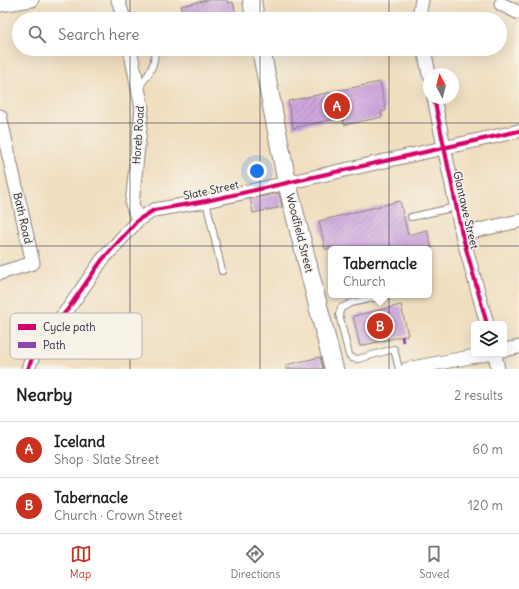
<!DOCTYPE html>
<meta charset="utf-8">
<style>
:root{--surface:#fff;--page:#f2f2f2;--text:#202124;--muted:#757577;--line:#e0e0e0;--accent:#c8321e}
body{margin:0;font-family:Delius,sans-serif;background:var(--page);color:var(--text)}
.controls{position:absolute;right:12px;bottom:12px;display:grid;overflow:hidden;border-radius:6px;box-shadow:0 4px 16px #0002}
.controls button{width:36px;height:36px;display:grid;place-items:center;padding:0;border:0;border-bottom:1px solid var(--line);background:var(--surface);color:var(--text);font:20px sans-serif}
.compass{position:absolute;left:423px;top:68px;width:36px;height:36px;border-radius:50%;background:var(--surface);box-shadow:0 4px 16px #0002;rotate:353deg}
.you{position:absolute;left:257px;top:171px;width:14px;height:14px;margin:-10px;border:3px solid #fff;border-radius:50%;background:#1a73e8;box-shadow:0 0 0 6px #1a73e833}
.badge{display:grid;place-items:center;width:26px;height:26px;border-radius:50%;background:var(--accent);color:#fff;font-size:13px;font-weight:700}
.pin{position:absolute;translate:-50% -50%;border:2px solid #fff;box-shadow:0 1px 4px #0006}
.popup{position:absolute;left:328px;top:246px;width:104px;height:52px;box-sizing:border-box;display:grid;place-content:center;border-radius:6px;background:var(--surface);filter:drop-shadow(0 1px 3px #0005);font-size:13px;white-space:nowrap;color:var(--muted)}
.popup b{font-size:15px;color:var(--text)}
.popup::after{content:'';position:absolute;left:50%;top:100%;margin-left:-8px;border:8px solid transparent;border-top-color:var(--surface)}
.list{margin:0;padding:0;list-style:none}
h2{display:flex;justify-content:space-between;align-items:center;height:52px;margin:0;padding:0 16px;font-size:17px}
h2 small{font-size:13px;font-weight:400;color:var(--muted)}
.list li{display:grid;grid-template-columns:26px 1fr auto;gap:12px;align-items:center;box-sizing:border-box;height:56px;padding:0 16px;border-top:1px solid var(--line)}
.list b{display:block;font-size:15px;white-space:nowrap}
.list p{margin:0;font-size:13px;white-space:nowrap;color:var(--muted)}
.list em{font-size:13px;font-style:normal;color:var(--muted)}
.icon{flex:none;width:22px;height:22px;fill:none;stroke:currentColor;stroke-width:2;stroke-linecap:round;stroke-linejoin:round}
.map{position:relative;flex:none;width:519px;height:369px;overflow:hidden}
.search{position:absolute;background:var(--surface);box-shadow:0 4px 16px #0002;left:12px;right:12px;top:12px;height:44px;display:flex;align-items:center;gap:10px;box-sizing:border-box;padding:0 14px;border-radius:22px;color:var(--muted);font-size:15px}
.sheet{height:164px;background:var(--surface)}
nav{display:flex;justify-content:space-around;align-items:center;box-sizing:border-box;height:56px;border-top:1px solid var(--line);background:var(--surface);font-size:11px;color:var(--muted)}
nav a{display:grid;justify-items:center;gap:2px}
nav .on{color:var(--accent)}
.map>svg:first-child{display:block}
</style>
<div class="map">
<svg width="519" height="369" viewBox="0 0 519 369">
<defs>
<pattern id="building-hatch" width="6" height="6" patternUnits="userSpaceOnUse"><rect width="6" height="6" fill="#cea6de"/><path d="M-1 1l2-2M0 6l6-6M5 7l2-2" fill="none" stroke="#a787b5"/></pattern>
</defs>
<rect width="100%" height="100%" fill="#f7f3e8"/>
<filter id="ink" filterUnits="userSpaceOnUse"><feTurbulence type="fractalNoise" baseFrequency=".025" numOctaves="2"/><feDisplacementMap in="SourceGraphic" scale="8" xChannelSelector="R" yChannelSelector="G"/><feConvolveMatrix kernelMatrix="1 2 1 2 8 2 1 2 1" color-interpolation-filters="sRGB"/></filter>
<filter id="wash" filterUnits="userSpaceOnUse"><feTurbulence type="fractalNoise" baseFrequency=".012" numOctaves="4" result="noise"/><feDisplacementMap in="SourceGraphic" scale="16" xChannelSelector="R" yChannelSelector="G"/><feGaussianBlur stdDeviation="0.9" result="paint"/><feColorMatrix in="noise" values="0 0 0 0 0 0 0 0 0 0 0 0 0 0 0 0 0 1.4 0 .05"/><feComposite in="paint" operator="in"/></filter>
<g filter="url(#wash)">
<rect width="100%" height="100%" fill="#f0debf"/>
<g id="blocks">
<path fill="url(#building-hatch)" d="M207,0H227L228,3L233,2L237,18L232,19H184L181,6Z
M380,82L386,111L381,112L382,117L344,125L343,117L293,128L288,101Z
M279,193L282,207L253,213L250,199Z
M400,201L408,235L427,230L432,249H325L319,221Z
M401,305L408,335L360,346L353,316Z
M320,357L323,369H286V365Z"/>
</g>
</g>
<g filter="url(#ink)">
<use href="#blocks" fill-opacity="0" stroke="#89807d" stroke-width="1"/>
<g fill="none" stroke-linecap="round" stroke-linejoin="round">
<defs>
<path id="lane" d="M139,87C149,74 155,67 155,49
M206,201L222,271
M411,217L456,207
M387,295L351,303L341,308L339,314L349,355L352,358L358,359L394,349L399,369"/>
<path id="street" d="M118,0L124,19
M501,4L519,13
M0,5L32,0
M420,19V10L422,0
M130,49L142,108L132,204L138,220
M424,49L429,74
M434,98L462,234L487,324
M0,116L33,263L0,273
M462,234L519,221
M504,350L519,347
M495,354L498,369
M28,369L34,353L49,332L68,309L102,260L138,220L154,210L206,201L519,131
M407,369L486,354"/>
<path id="secondary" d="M252,0L255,19
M261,49L287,183L334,369"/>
</defs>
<use href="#lane" stroke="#89807d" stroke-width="8"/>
<use href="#street" stroke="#89807d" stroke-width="15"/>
<use href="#secondary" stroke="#89807d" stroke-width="20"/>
<use href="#lane" stroke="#fff" stroke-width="6"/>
<use href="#street" stroke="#fff" stroke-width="13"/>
<use href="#secondary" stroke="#fff" stroke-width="18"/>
<path stroke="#8e44ad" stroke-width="3" stroke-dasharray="6 3" stroke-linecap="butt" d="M402,336L403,342"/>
<defs>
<path id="cycleway" d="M434,98L462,234L487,324
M28,369L34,353L49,332L68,309L102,260L138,220L154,210L206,201L519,131"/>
</defs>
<use href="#cycleway" stroke="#f7f3e8" stroke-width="6"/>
<use href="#cycleway" stroke="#d6006c" stroke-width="4"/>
</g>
</g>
<path fill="none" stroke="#22223b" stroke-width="1" stroke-opacity="0.55" d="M130,0V19M260,0V19M389,0V19M130,49V369M260,49V369M389,49V369M0,123H519M0,246H519"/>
<g text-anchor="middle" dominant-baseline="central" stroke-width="3" stroke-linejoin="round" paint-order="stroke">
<g font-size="11" fill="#22223b" stroke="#f7f3e8">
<text transform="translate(138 135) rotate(-86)">Horeb Road</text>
<text transform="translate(211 190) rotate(-12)">Slate Street</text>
<text transform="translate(466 210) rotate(77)">Glantawe Street</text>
<text transform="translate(23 218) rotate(77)">Bath Road</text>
<text transform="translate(300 233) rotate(76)">Woodfield Street</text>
</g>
</g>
<rect x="10" y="313" width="132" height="46" rx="6" fill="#f7f3e8" stroke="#b7b4b4" stroke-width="1"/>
<rect x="18" y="324" width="18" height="6" fill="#d6006c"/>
<rect x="18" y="342" width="18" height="6" fill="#8e44ad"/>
<g font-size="11" fill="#22223b">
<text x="43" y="331">Cycle path</text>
<text x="43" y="349">Path</text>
</g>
</svg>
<div class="controls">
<button><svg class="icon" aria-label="layers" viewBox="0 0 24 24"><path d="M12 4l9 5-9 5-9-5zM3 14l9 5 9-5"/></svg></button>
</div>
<svg class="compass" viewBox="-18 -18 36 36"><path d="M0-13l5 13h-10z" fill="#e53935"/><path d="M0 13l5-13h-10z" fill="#757577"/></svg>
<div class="you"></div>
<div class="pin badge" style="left:337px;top:106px">A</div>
<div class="pin badge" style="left:380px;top:326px">B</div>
<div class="popup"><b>Tabernacle</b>Church</div>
<div class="search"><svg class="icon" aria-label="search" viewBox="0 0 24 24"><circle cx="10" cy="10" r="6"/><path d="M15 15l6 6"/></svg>Search here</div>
</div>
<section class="sheet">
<h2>Nearby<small>2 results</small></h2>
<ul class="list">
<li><span class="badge">A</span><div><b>Iceland</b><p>Shop · Slate Street</p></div><em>60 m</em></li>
<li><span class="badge">B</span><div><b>Tabernacle</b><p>Church · Crown Street</p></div><em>120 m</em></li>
</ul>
</section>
<nav>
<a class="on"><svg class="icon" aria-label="map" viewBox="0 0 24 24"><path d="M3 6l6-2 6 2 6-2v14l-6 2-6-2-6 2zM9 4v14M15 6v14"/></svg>Map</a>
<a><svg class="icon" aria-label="directions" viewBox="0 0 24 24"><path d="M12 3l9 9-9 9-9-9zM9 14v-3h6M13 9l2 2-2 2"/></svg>Directions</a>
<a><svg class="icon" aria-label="saved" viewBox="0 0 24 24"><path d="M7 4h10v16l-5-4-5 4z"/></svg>Saved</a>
</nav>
